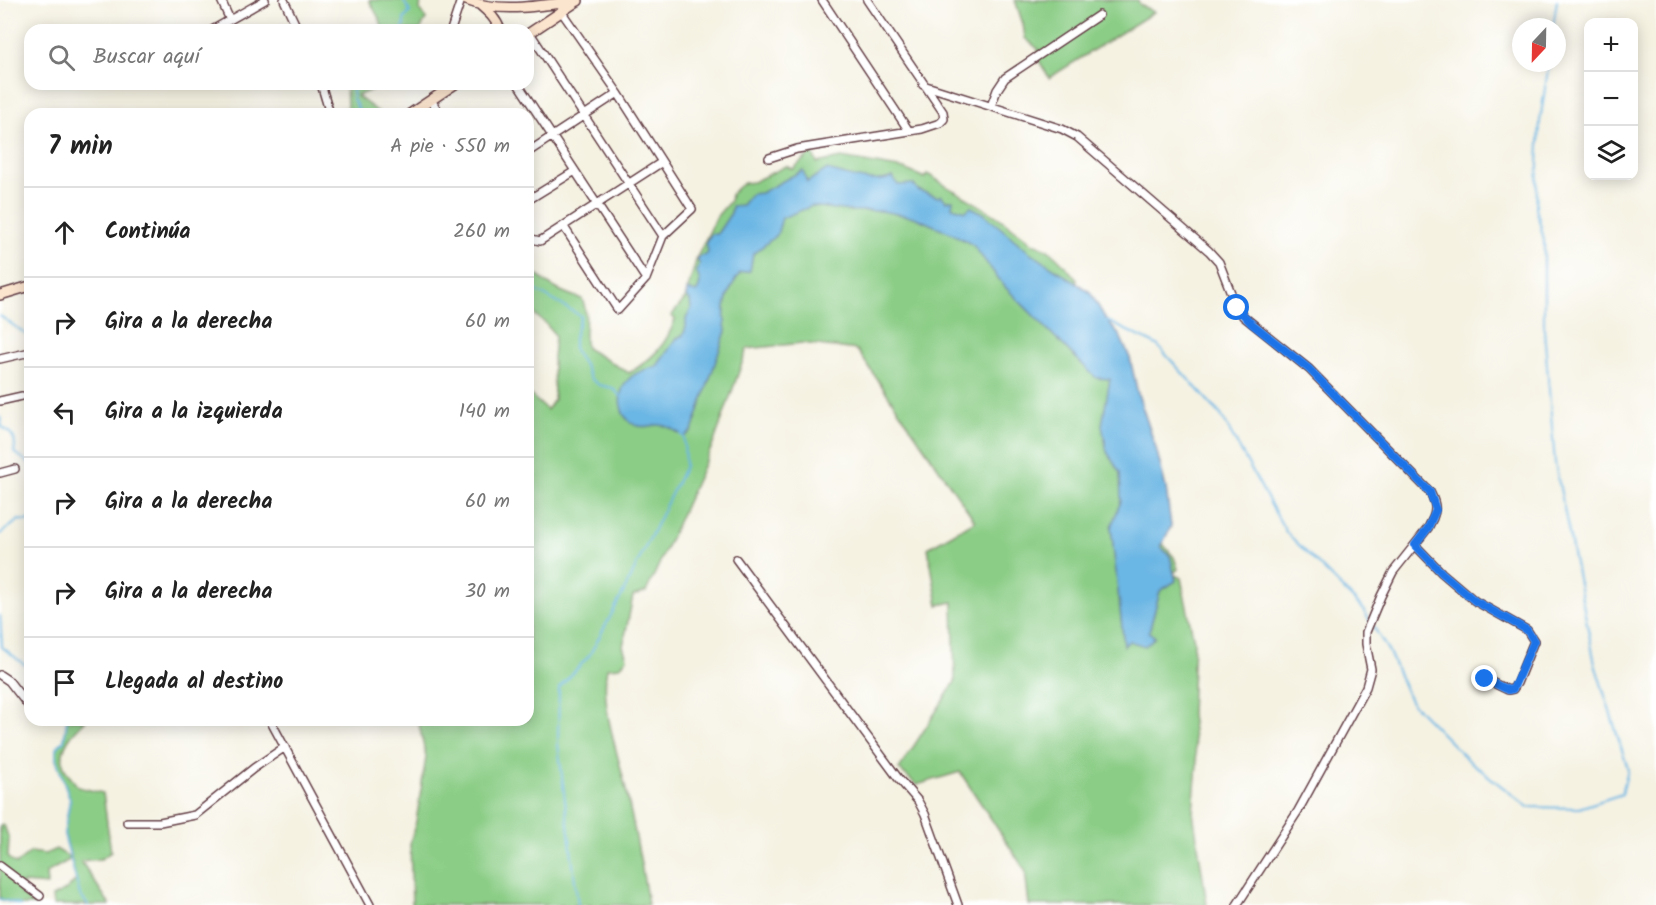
<!DOCTYPE html>
<html lang="es">
<meta charset="utf-8">
<style>
:root{--surface:#fff;--page:#f6f6f6;--text:#222;--muted:#767676;--line:#e0e0e0}
body{margin:0;font-family:Kalam,sans-serif;background:var(--page);color:var(--text)}
.controls{position:absolute;right:18px;top:18px;display:grid;overflow:hidden;border-radius:12px;box-shadow:0 3px 15px #0003}
.controls button{width:54px;height:54px;display:grid;place-items:center;padding:0;border:0;border-bottom:2px solid var(--line);background:var(--surface);color:var(--text);font:30px sans-serif}
.compass{position:absolute;left:1512px;top:18px;width:54px;height:54px;border-radius:50%;background:var(--surface);box-shadow:0 3px 15px #0003;rotate:202deg}
.stop{position:absolute;width:18px;height:18px;margin:-14px;border:4px solid #1a73e8;border-radius:50%;background:#fff}
.stop.end{background:#1a73e8;border-color:#fff;box-shadow:0 2px 6px #0008}
.list{margin:0;padding:0;list-style:none}
h2{display:flex;justify-content:space-between;align-items:center;height:78px;margin:0;padding:0 24px;font-size:26px}
h2 small{font-size:20px;font-weight:400;color:var(--muted)}
.list li{display:grid;grid-template-columns:39px 1fr auto;gap:18px;align-items:center;box-sizing:border-box;height:90px;padding:0 24px;border-top:2px solid var(--line)}
.list b{display:block;font-size:22px;white-space:nowrap}
.list em{font-size:20px;font-style:normal;color:var(--muted)}
.icon{flex:none;width:33px;height:33px;fill:none;stroke:currentColor;stroke-width:2;stroke-linecap:round;stroke-linejoin:round}
.map{position:relative;flex:none;width:1656px;height:905px;overflow:hidden}
.search{position:absolute;background:var(--surface);box-shadow:0 3px 15px #0003;left:24px;top:24px;width:510px;height:66px;display:flex;align-items:center;gap:15px;box-sizing:border-box;padding:0 21px;border-radius:18px;color:var(--muted);font-size:22px}
.panel{position:absolute;background:var(--surface);box-shadow:0 3px 15px #0003;left:24px;top:108px;width:510px;height:618px;border-radius:18px}
.map>svg:first-child{display:block}
</style>
<div class="map">
<svg width="1656" height="905" viewBox="0 0 1656 905">
<rect width="100%" height="100%" fill="#fff"/>
<filter id="ink" filterUnits="userSpaceOnUse"><feTurbulence type="fractalNoise" baseFrequency=".0167" numOctaves="2"/><feDisplacementMap in="SourceGraphic" scale="12" xChannelSelector="R" yChannelSelector="G"/><feConvolveMatrix kernelMatrix="1 2 1 2 8 2 1 2 1" color-interpolation-filters="sRGB"/></filter>
<filter id="wash" filterUnits="userSpaceOnUse"><feTurbulence type="fractalNoise" baseFrequency=".008" numOctaves="4" result="noise"/><feDisplacementMap in="SourceGraphic" scale="24" xChannelSelector="R" yChannelSelector="G"/><feGaussianBlur stdDeviation="1.35" result="paint"/><feColorMatrix in="noise" values="0 0 0 0 0 0 0 0 0 0 0 0 0 0 0 0 0 1.4 0 .05"/><feComposite in="paint" operator="in"/></filter>
<g filter="url(#wash)">
<rect width="100%" height="100%" fill="#f5f2e2"/>
<path fill="#8bcd86" stroke="#6a7658" stroke-width="1.5" d="M369,0H421L420,10L426,19L420,30H382L381,22Z
M1015,0H1138L1140,5L1154,12L1049,78L1038,59V49L1025,38L1023,24Z
M346,84H385L357,96L381,114H338L339,111L347,108Z
M812,152L817,163L841,158L904,169L925,178L927,174C937,179 945,186 955,191C974,202 992,212 1010,226C1017,232 1025,235 1031,243C1052,247 1064,265 1077,280L1074,294L1111,355L1165,531L1163,544L1174,557L1178,569L1173,574L1181,578L1194,641L1191,714L1197,764L1193,812L1207,905H1029L1025,870L960,772L917,785L899,769L955,682L953,602L938,605L928,548L975,521L857,350L802,343L747,349L714,442L656,571L646,592L633,596L623,646L627,658L620,667L607,668C600,705 617,749 625,786C634,826 642,865 648,905H412L410,843L416,822L426,757L418,720H528V393L547,410L554,400L553,358L555,335L545,323L528,309V265C543,284 560,292 582,299C590,316 582,331 586,348L629,373C651,360 667,345 675,319L671,316L685,299L697,257L717,216L730,201L731,194L738,187L744,183L753,182L786,166L793,169Z
M67,720H86C73,732 58,747 64,767C66,773 74,781 78,787L103,793L111,852L101,859L81,861L110,905H53L52,897L66,890L76,880L71,859L46,873L47,885L23,883L20,894L36,905H20L0,899V826L4,825L9,839L8,858L16,864L31,852L45,854L56,849L71,858L64,834L70,799L56,759V749L64,740Z"/>
<path fill="#6bb6e4" stroke="#5a6a88" stroke-width="1.5" d="M803,170L807,182L826,170C846,174 873,186 892,177L898,185L913,184L918,190L938,197L941,195L946,201L953,200L952,207L966,211L971,207L983,213L1029,252L1090,292L1107,321L1120,336L1130,358L1138,394L1156,448L1166,488L1171,526L1161,547L1170,556L1176,581L1160,591L1149,632L1155,637L1145,646L1129,641L1124,646L1111,527L1121,501L1120,473L1107,452L1102,425L1110,379L1096,378L1005,287L973,245L953,234L914,217L881,211H849L812,206L782,218L777,235L753,254L750,271L740,273C726,294 722,306 726,331L692,431L684,437C676,431 669,425 658,425C650,425 643,429 635,425C618,417 616,393 628,380C635,372 647,369 657,366L676,339L683,335L686,327V319L691,309L690,300L686,297L687,290L696,292C702,285 700,279 696,271L700,265L697,259L701,256L706,255L708,252L706,242L711,234H717L731,213L732,206L742,205L751,194L761,193Z"/>
<g fill="none" stroke-linecap="round" stroke-linejoin="round">
<path stroke="#6bb6e4" stroke-width="2" d="M1553,27L1557,0
M402,30L404,26V19L410,12L403,0
M361,114L353,99L352,90L364,84
M528,286L581,316L574,337V350L586,368L590,378L599,385L613,388L620,396
M0,316L30,337
M1105,320L1157,345L1221,415L1286,532L1362,608L1389,652L1410,701L1467,759L1528,807L1579,808L1622,794L1628,769L1595,664L1555,463L1544,329V240L1536,208L1540,121L1549,63
M0,417L2,427C13,434 17,439 14,452L30,464
M0,534L19,520L27,521L30,518
M0,615L2,647L30,669
M67,720L64,740L56,749V759L70,799L64,834L80,895L88,905
M0,899L20,905
M578,905L558,744L559,688L589,656L622,595L685,466L684,437L681,435"/>
</g>
</g>
<g filter="url(#ink)">
<g fill="none" stroke-linecap="round" stroke-linejoin="round">
<defs>
<path id="street" d="M221,0L230,20
M284,0L298,30
M822,0L909,131
M561,11L618,93L692,209L663,236L646,279L618,310L564,227
M212,30L265,0
M451,30L461,0
M530,33L663,236
M321,84L330,114
M518,84L646,279
M923,85L1062,129L1077,137L1209,251L1219,262L1233,298L1243,316L1309,369L1430,492C1435,502 1437,508 1433,518L1428,528L1393,572L1381,596L1366,632V644L1371,669L1366,687L1298,811L1237,905
M431,100L440,114
M991,106L997,90L1005,78L1099,15
M528,152L618,93
M769,158L797,149L922,129L940,123L944,119L943,112L867,0
M528,200L575,171
M528,238L540,241L662,162
M0,359L26,353
M0,401L22,396
M0,473L15,469
M1415,545L1442,573L1475,601L1527,630L1534,641L1517,683L1513,689L1508,690L1485,679
M736,559L898,778L918,801L925,814L958,905
M0,675L9,681L30,708
M270,720L370,905
M127,822H160L195,815L254,768L285,747
M0,866L40,896"/>
<path id="secondary" d="M466,0C501,14 542,5 578,1
M479,4C488,12 496,18 500,30
M528,34L576,2
M410,114L455,84
M0,295L30,286"/>
</defs>
<use href="#street" stroke="#643f46" stroke-width="10"/>
<use href="#secondary" stroke="#643f46" stroke-width="12"/>
<use href="#street" stroke="#fff" stroke-width="7"/>
<use href="#secondary" stroke="#fce5cf" stroke-width="9"/>
</g>
</g>
<g fill="none" stroke-linecap="round" stroke-linejoin="round" filter="url(#ink)">
<path stroke="#1a73e8" stroke-width="8" d="M1237,308L1251,323L1309,369L1430,492L1436,510L1428,528L1415,545L1442,573L1475,601L1527,630L1534,641L1513,689L1508,690L1485,679"/>
</g>
</svg>
<div class="controls">
<button>+</button>
<button>−</button>
<button><svg class="icon" aria-label="layers" viewBox="0 0 24 24"><path d="M12 4l9 5-9 5-9-5zM3 14l9 5 9-5"/></svg></button>
</div>
<svg class="compass" viewBox="-18 -18 36 36"><path d="M0-13l5 13h-10z" fill="#e53935"/><path d="M0 13l5-13h-10z" fill="#767676"/></svg>
<div class="stop" style="left:1237px;top:308px"></div>
<div class="stop end" style="left:1485px;top:679px"></div>
<div class="search"><svg class="icon" aria-label="search" viewBox="0 0 24 24"><circle cx="10" cy="10" r="6"/><path d="M15 15l6 6"/></svg>Buscar aquí</div>
<section class="panel">
<h2>7 min<small>A pie · 550 m</small></h2>
<ul class="list">
<li><svg class="icon" aria-label="ahead" viewBox="0 0 24 24"><path d="M12 20V5M6 11l6-6 6 6"/></svg><div><b>Continúa</b></div><em>260 m</em></li>
<li><svg class="icon" aria-label="right" viewBox="0 0 24 24"><path d="M7 20v-9h11M14 6l5 5-5 5"/></svg><div><b>Gira a la derecha</b></div><em>60 m</em></li>
<li><svg class="icon" aria-label="left" viewBox="0 0 24 24"><path d="M17 20v-9H6M10 6l-5 5 5 5"/></svg><div><b>Gira a la izquierda</b></div><em>140 m</em></li>
<li><svg class="icon" aria-label="right" viewBox="0 0 24 24"><path d="M7 20v-9h11M14 6l5 5-5 5"/></svg><div><b>Gira a la derecha</b></div><em>60 m</em></li>
<li><svg class="icon" aria-label="right" viewBox="0 0 24 24"><path d="M7 20v-9h11M14 6l5 5-5 5"/></svg><div><b>Gira a la derecha</b></div><em>30 m</em></li>
<li><svg class="icon" aria-label="arrive" viewBox="0 0 24 24"><path d="M6 21V4h12l-3 4 3 4H6"/></svg><div><b>Llegada al destino</b></div></li>
</ul>
</section>
</div>
